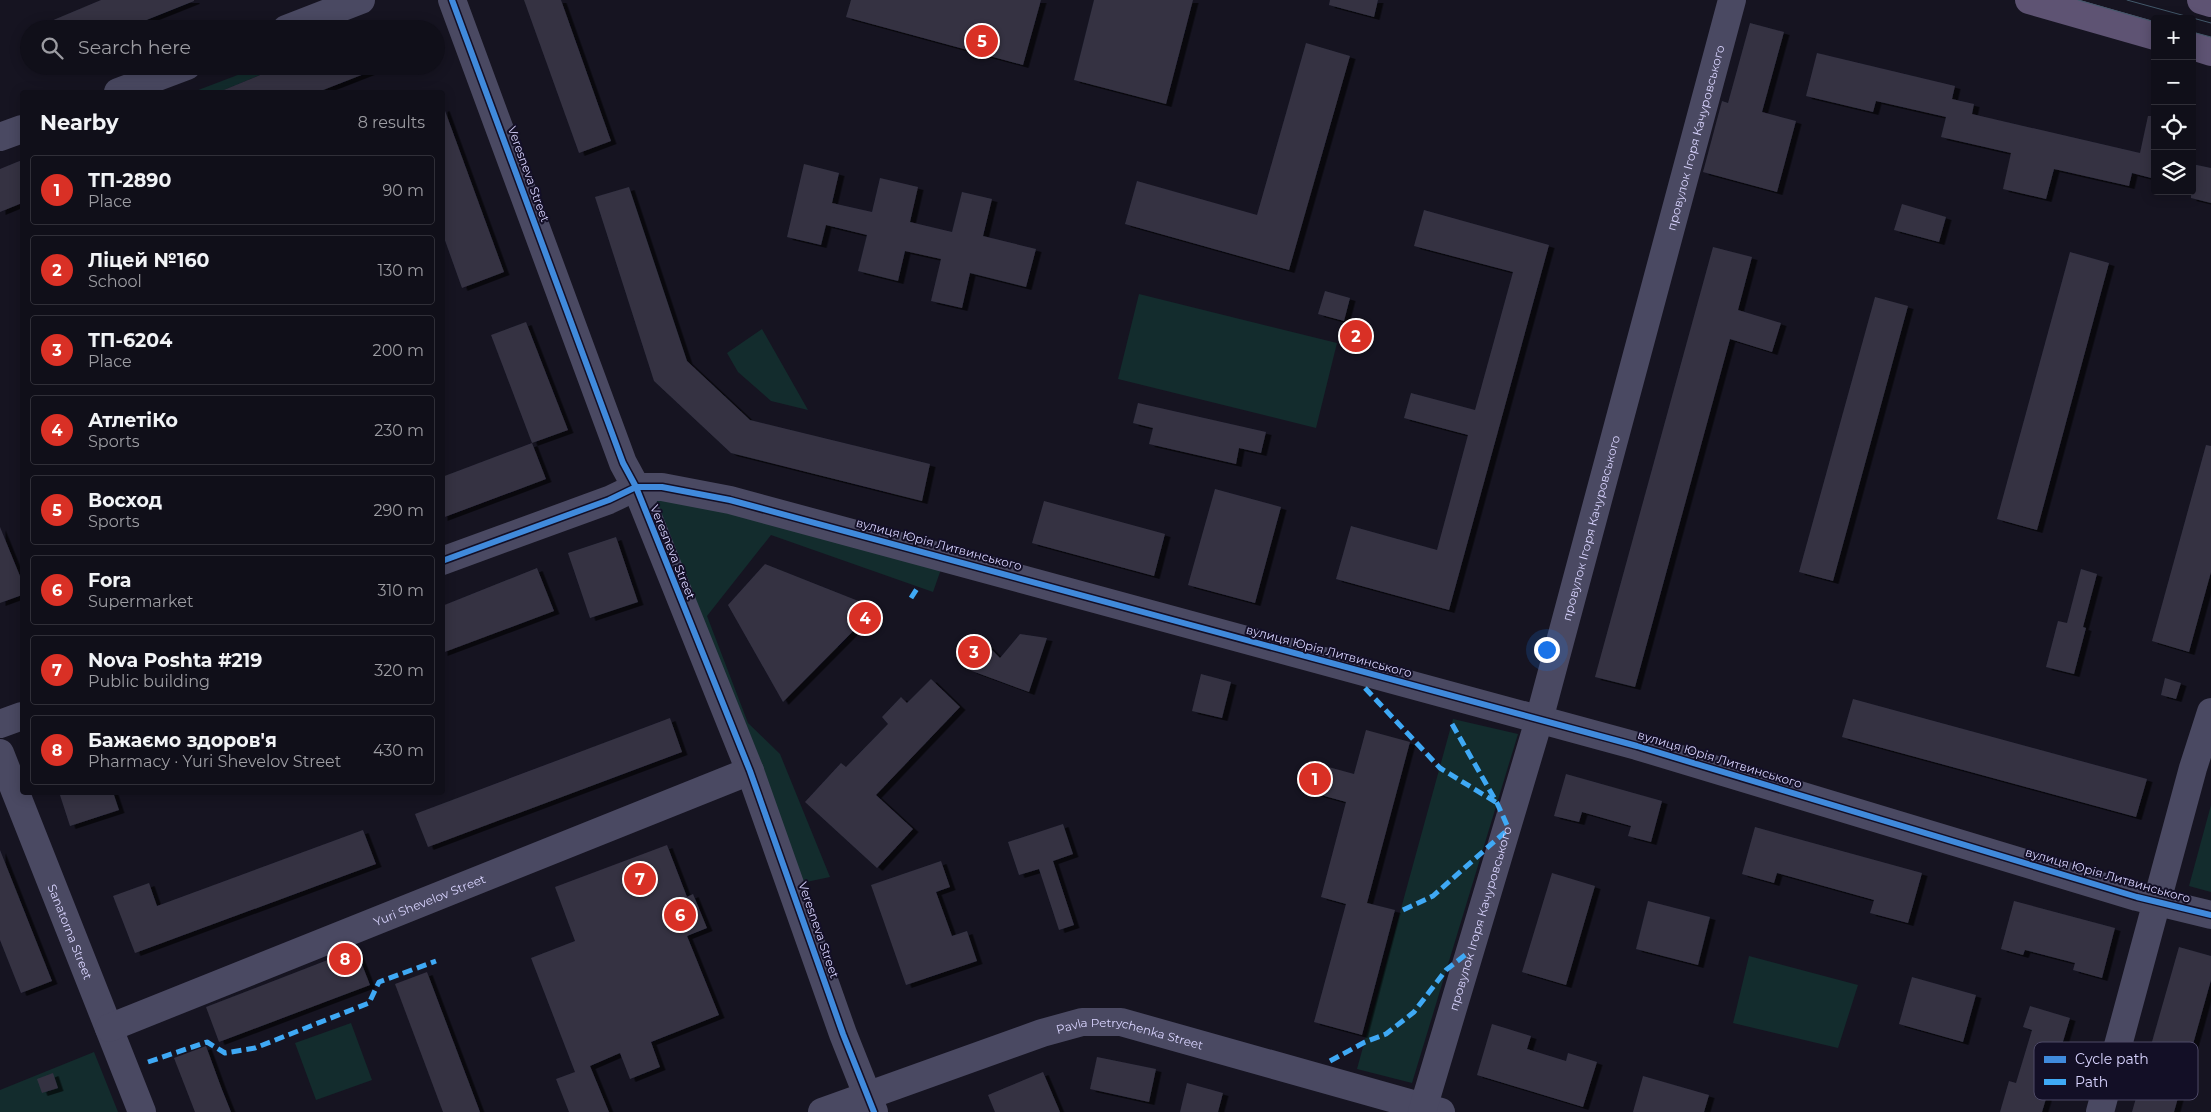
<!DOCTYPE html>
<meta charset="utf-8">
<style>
:root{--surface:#100f19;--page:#191822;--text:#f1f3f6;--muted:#9c9ca2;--line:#302f38;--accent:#d93025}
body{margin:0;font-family:Montserrat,sans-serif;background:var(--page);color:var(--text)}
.controls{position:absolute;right:15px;top:15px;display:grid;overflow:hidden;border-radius:5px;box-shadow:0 2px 12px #0003}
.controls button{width:45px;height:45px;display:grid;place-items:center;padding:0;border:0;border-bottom:1px solid var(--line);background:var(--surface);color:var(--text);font:25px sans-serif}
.you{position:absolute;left:1546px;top:649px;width:18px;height:18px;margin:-12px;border:4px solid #fff;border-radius:50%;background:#1a73e8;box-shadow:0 0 0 8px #1a73e833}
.badge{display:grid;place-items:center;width:32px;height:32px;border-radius:50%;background:var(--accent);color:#fff;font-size:16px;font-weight:700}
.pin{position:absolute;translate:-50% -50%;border:2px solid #fff;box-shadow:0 1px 5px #0006}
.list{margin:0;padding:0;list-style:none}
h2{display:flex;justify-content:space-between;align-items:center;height:65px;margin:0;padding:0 20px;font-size:21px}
h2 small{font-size:16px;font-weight:400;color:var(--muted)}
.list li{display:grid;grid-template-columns:32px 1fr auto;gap:15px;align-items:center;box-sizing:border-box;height:70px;margin:0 10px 10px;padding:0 10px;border:1px solid var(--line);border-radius:5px}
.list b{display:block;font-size:19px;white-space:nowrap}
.list p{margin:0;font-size:16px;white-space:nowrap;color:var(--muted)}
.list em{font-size:16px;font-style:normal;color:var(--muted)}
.icon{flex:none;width:28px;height:28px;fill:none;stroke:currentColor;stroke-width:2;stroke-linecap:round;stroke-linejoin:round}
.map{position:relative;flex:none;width:2211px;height:1112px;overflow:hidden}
.search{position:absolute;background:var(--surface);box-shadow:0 2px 12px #0003;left:20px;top:20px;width:425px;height:55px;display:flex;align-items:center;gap:12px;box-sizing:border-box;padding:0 18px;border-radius:28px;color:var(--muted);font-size:19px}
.panel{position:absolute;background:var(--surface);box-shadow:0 2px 12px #0003;left:20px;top:90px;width:425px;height:705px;border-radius:5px}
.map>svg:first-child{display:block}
</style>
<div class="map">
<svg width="2211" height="1112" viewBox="0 0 2211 1112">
<defs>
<filter id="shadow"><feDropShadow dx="5.5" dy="3" stdDeviation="0" flood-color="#0009"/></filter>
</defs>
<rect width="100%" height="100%" fill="#161421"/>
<path fill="#132c2d" d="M261,66H282L224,90L225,92H193Z
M1139,294L1337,343L1316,428L1118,379Z
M762,329L808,410L771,401L738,372L727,353Z
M636,487L945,558L933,592L771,535L707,616L748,723L780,754L830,877L792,885Z
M1453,719L1518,734L1412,1083L1357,1069Z
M2211,805V892L2189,886Z
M1749,956L1858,985L1838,1048L1733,1023Z
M351,1023L372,1080L316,1100L295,1043Z
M94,1052L118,1112H0V1090Z"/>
<path fill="#343243" filter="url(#shadow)" d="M101,0H194V1L124,29H32Z
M524,0H561L611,141L579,153Z
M851,0H1041L1023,65L846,17Z
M1094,0H1193L1166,104L1074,80Z
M1330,0H1378L1374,17L1329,5Z
M1750,23L1784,32L1762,112L1796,121L1777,192L1703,172L1722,101L1728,103Z
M1306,43L1350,56L1289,270L1125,224L1137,181L1257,215Z
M1817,53L1955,86L1952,99L1974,104L1972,114L2140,153L2148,116H2155V179L2132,173L2129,186L2054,169L2046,199L2003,189L2011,153L1941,137L1946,117L1876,101L1873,112L1806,96Z
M282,66H382V67L318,92H219Z
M444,108L504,272L462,288L442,232V109Z
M22,160V203L0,212V169Z
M804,164L839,173L832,203L872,212L880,178L918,187L910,222L952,232L962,192L992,199L983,236L1036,249L1026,287L970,273L962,308L931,301L941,259L905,251L898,281L858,271L867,235L826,225L821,245L787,237Z
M2192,164L2211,168V203L2191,198Z
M629,187L687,361L750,420L930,464L922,501L731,453L654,381L595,197Z
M1902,204L1946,217L1939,242L1894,230Z
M1424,210L1549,245L1449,610L1336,579L1351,526L1437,550L1468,435L1404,418L1411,393L1475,410L1513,272L1414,246Z
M1713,247L1752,257L1738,310L1781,323L1772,352L1730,339L1635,687L1595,677Z
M2070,252L2109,263L2037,530L1997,519Z
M1325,291L1350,298L1344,321L1318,314Z
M1875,297L1908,306L1833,581L1799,572Z
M526,322L568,430L532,443L491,335Z
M1138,403L1266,432L1261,453L1239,448L1236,464L1149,444L1153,428L1133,423Z
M532,443L546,479L442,518V477Z
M2206,445L2211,446V572L2189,652L2152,641Z
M1215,489L1281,507L1255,603L1188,585Z
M1044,501L1165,534L1154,576L1032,543Z
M0,527L22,581V595L0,603Z
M616,537L638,602L590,618L568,553Z
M765,564L876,608L783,702L728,605Z
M537,568L554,611L442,653V606Z
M2081,569L2097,574L2083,627L2086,628L2074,674L2046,667L2058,621L2067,623Z
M1020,634L1047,638L1029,692L972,671L956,656L977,635L1000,658Z
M1201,674L1231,682L1222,718L1192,711Z
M2165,678L2181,683L2176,699L2161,695Z
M931,679L960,707L876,795L913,829L877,868L805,802L841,763L846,767L888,724L882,717L901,697L907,703Z
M1853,699L2147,779L2136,817L1842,737Z
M670,718L682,752L428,847L415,814Z
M1366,730L1410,742L1367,903L1395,910L1362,1035L1314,1022L1346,904L1321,897L1346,802L1303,790L1310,762L1354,774Z
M1566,774L1662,801L1651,842L1628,836L1631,826L1582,812L1579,822L1554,816Z
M59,792H113L119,810L70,826Z
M1063,824L1073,854L1053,861L1074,925L1059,930L1039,869L1019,875L1008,842Z
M1755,827L1922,873L1908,923L1870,913L1874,900L1777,873L1774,883L1742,874Z
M363,830L376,864L135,953L113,896L149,883L157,906Z
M667,845L687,897L693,894L707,928L687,936L719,1015L651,1042L660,1067L630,1079L620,1053L590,1066L609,1112H569L556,1079L575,1072L531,958L575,941L555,887Z
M0,850L52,981L21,993L0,940Z
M941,861L950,887L936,892L952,936L967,931L977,961L906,985L871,885Z
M1552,873L1595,886L1566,985L1522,972Z
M1648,901L1710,917L1698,965L1636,949Z
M2014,901L2115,928L2102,978L2073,970L2075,963L2025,950L2023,955L2001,949Z
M2179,947L2211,956V980L2174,1112H2132Z
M356,949L370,985L219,1042L206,1007Z
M427,972L480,1112H443L395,984Z
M1912,977L1976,995L1963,1042L1899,1024Z
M2030,1006L2070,1018L2042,1112H2000L2009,1081L2016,1083L2032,1030L2023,1027Z
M1492,1024L1531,1036L1527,1049L1566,1061L1568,1053L1597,1062L1583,1107L1477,1075Z
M206,1046L221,1087L231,1112H195L174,1058Z
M1097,1057L1156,1069L1149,1102L1090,1089Z
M1043,1072L1060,1112H995L988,1095Z
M53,1073L58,1088L42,1093L37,1079Z
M1643,1076L1709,1095L1704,1112H1633Z
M1187,1083L1223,1093L1218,1112H1180Z"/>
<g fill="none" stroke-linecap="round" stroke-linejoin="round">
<g stroke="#4a4962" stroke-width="28">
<path d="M452,0L623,463L636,487L750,771L843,1034L874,1112"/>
<path d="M286,29L361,0"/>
<path d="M118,92L187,66"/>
<path d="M0,137L22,129"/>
<path d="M442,561L609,500L636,487H662L730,500L1637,746L2137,897L2211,915"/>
<path d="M0,724L22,716"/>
<path id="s1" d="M0,753L142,1112"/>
<path id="s2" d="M109,1028L750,771"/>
<path id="s3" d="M822,1112L1042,1033L1082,1022H1121L1441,1112"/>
<path id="s4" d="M1422,1112L1539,720L1732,0"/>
<path d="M2100,1112L2193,768L2211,712"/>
</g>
<path stroke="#5e5373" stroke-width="28" d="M2029,0L2155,36
M2201,0L2211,3
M2192,46L2211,52"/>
<path stroke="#43596b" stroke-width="1" d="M2078,0L2155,22
M2127,0L2211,23
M2192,32L2211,37"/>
<path stroke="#3fa9f5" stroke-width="5" stroke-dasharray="10 5" stroke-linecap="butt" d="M911,598L918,587
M1365,688L1440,768L1497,803
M1452,724L1497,803L1507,825
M1403,910L1433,896L1505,832
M1330,1061L1365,1042L1386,1034L1414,1012L1446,970L1469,952
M148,1062L207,1042L225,1053L255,1048L369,1003L379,982L436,961"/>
<defs>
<path id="cycleway" d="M452,0L623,463L636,487L750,771L843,1034L874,1112
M442,561L609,500L636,487H662L730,500L1637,746L2137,897L2211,915"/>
</defs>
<use href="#cycleway" stroke="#130f26" stroke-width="9"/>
<use href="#cycleway" stroke="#408adc" stroke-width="6"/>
</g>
<g text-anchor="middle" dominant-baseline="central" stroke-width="4" stroke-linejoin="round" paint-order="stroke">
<g font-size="12" fill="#d9d4ff" stroke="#130f26">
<text stroke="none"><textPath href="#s4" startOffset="1012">провулок Ігоря Качуровського</textPath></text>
<text transform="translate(529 174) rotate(70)">Veresneva Street</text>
<text stroke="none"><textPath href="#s4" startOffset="608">провулок Ігоря Качуровського</textPath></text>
<text transform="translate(939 544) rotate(15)">вулиця Юрія Литвинського</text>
<text transform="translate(673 552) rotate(68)">Veresneva Street</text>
<text transform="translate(1329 651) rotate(15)">вулиця Юрія Литвинського</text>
<text transform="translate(1720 759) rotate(17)">вулиця Юрія Литвинського</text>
<text transform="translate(2108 875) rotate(16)">вулиця Юрія Литвинського</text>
<text stroke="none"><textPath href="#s2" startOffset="345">Yuri Shevelov Street</textPath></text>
<text stroke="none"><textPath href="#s4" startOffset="202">провулок Ігоря Качуровського</textPath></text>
<text transform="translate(819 930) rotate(71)">Veresneva Street</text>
<text stroke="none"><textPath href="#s1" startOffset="192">Sanatorna Street</textPath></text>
<text stroke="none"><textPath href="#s3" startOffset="324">Pavla Petrychenka Street</textPath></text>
</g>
</g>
<rect x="2034" y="1042" width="164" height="58" rx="8" fill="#130f26" stroke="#4e4a67" stroke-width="1"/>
<rect x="2044" y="1056" width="22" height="7" fill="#408adc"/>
<rect x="2044" y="1079" width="22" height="6" fill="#3fa9f5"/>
<g font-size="14" fill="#d9d4ff">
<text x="2075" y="1064">Cycle path</text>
<text x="2075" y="1087">Path</text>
</g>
</svg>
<div class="controls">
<button>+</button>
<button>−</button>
<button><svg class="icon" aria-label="locate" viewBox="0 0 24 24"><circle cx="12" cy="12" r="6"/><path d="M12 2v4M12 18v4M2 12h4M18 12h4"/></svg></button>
<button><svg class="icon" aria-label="layers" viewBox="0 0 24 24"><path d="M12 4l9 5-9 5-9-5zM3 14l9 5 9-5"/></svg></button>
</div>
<div class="you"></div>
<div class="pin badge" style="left:1315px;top:779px">1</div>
<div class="pin badge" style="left:1356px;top:336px">2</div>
<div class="pin badge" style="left:974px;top:652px">3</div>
<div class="pin badge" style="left:865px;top:618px">4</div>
<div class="pin badge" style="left:982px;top:41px">5</div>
<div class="pin badge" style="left:680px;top:915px">6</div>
<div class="pin badge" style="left:640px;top:879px">7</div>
<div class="pin badge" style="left:345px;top:959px">8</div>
<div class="search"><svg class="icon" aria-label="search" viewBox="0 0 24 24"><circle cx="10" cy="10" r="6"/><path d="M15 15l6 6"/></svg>Search here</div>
<section class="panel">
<h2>Nearby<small>8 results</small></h2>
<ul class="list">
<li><span class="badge">1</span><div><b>ТП-2890</b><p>Place</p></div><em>90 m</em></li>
<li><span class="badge">2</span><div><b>Ліцей №160</b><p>School</p></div><em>130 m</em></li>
<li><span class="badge">3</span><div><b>ТП-6204</b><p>Place</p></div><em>200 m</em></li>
<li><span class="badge">4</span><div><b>АтлетіКо</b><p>Sports</p></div><em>230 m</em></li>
<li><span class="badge">5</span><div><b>Восход</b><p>Sports</p></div><em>290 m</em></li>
<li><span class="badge">6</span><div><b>Fora</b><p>Supermarket</p></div><em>310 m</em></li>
<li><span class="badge">7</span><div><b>Nova Poshta #219</b><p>Public building</p></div><em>320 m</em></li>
<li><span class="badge">8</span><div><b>Бажаємо здоров'я</b><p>Pharmacy · Yuri Shevelov Street</p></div><em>430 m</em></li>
</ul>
</section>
</div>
